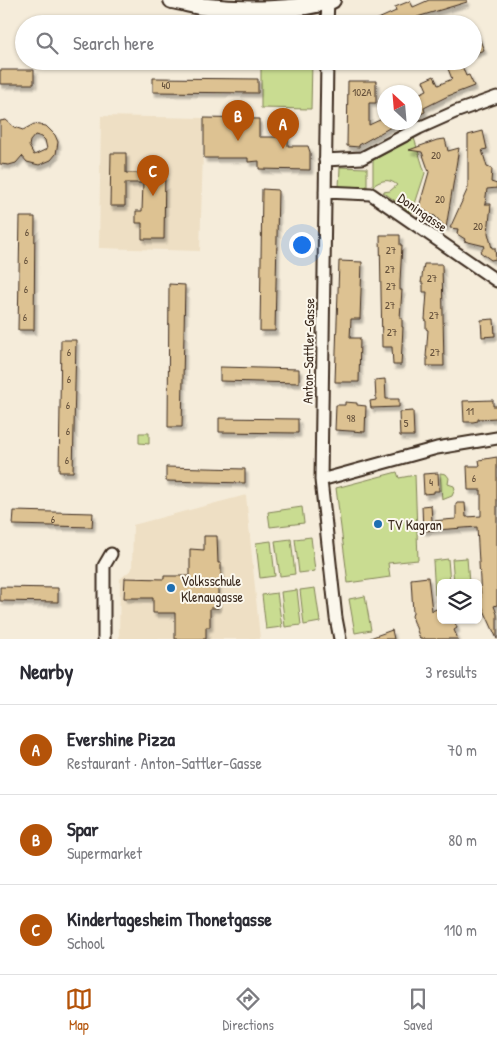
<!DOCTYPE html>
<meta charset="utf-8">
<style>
:root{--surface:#fff;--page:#f7f7f7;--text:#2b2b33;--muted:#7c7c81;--line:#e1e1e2;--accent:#b45309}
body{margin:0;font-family:"Patrick Hand",sans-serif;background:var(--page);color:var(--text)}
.controls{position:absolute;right:15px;bottom:15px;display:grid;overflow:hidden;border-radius:8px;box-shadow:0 1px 4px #0004}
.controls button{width:45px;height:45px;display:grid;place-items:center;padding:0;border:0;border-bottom:1px solid var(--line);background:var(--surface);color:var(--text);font:25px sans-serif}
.compass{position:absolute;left:377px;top:85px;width:45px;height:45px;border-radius:50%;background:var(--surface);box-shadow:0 1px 4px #0004;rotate:334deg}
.you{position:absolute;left:301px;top:244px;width:18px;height:18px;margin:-12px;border:4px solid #fff;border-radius:50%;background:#1a73e8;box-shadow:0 0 0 8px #1a73e833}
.badge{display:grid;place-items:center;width:32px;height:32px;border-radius:50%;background:var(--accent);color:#fff;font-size:16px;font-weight:700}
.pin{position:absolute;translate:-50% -41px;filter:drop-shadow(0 1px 2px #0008)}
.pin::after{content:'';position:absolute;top:26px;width:18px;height:15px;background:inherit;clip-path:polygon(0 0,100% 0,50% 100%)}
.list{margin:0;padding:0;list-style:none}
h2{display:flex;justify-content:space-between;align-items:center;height:65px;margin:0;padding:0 20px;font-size:21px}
h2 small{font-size:16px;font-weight:400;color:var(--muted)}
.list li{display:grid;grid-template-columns:32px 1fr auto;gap:15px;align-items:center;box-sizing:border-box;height:90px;padding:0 20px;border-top:1px solid var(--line)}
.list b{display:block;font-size:19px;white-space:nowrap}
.list p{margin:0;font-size:16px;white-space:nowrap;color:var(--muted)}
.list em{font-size:16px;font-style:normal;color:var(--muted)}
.icon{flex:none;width:28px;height:28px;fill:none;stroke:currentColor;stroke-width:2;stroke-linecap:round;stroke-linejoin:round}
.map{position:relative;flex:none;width:497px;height:639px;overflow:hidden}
.search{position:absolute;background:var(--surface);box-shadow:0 1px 4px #0004;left:15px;right:15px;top:15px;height:55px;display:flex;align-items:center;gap:12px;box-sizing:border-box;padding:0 18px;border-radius:28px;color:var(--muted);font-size:19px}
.sheet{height:335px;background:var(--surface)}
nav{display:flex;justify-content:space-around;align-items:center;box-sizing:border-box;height:70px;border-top:1px solid var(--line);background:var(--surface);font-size:14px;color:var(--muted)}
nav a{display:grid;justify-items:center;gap:2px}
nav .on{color:var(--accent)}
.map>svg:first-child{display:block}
</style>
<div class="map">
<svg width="497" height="639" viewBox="0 0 497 639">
<defs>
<filter id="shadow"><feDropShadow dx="2.5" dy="4" stdDeviation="1" flood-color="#0004"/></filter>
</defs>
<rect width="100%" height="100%" fill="#f5ecda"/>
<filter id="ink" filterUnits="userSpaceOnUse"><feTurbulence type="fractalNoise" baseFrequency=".02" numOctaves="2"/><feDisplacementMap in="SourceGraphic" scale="10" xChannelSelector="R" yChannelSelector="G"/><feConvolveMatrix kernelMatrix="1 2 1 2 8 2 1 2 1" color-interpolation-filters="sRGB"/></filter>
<g filter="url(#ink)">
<path fill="#eedfc4" d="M101,116L204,118L200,251L99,248Z
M246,495L260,639H119L120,579L132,569L133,525Z"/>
<path fill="#c9dc91" stroke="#828358" d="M313,16V24H262V21Z
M261,61H312L311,109L261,108Z
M414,138L425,173L412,213L383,192L390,191L397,185C389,178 381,180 373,186V160Z
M340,167L367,168V187H339Z
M139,433H149V444L139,443Z
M397,472L399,478L415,475L418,560L388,563L390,577L348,583L336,488Z
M440,473L446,474L449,478L448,484L454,486L455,489L452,496L442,500Z
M302,507L304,523L270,527L268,512Z
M311,537L315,571L299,573L295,539Z
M291,539L295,574L280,576L275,541Z
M271,541L275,576L260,578L256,543Z
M467,558L469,583H454L452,559Z
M448,559L450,583H441V595H435L433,561Z
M315,588L320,622L304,625L300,590Z
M297,590L301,625L285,627L281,592Z
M277,593L282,627L266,629L262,595Z
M365,596L371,630L355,633L349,599Z"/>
<path fill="#ddc292" stroke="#3b2a1e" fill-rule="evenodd" filter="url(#shadow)" d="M429,0H467V2L417,17L418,24H367L396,11L395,7L410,1L413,7Z
M473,24L484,50L473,54Z
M445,61H460L466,76L469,75L474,86L448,96L424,108L425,112L414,117V96L427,90L423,81L434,76L438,85L452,79Z
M0,70H34V84H0Z
M153,78L258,79V93L153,92Z
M348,81H376V103H369V125L384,118V122H400L359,145V147L347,146Z
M204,118L259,119V137H288V146H308L310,152V170L259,169V161L248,162V158H204Z
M6,120L14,127L23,130L34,124L46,126L55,135L58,142L56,154L51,160L39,165L27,162L22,156L16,163L9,165L0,164V121ZM35,135L42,137L45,140L47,149L34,155L29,146L30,141Z
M483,131L487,149L482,150L487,167L492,169L491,182L497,184V188L487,189L485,204H491L488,233L492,248H495L496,259L491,260L480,252L485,246L464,241L465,239L457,234L458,229L450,228L468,188V135Z
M445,139L448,151L459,148L446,228L435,216L427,214V212L419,207L429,172L422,152L409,150L437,140Z
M111,153H126V173H143V168L165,169L164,239H142V223H136V211H142L143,183H125V206H110Z
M262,189L278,190L275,331H260Z
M20,217H35L34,330H18Z
M380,235H400V245H402L400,281V290H402L400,318H402V327H403L401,365H393L392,347H382Z
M339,261L362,262L360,319H351L350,338H360L359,382H335Z
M424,264H442L444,366H427V357H426L428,330L426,329V320H425L427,292H423V283H421Z
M169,284L185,285L182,427H168Z
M494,319L495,336L482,337L481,320Z
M61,340H76L73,472H59Z
M220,367L299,369V383L220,381Z
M385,379L386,399H399V407L371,408L370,401L376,400L375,380Z
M493,400V406H497V418L478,419V421L473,422H464L463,401Z
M345,402L357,403V405L366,406L365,432L335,430L336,405H345Z
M413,411L414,436H400L399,412Z
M219,418L298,419V433L219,432Z
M497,457V605L494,606L497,614V639L479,599L481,598L477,527L423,531L422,506L431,505L432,521L456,519V503H465L466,517L481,516V490H468L467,466H480L479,460Z
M166,467L245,469V483L166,481Z
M438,473L439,491H434V493L424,494L423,474Z
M14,511L93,513L92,527L13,525Z
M204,536H217L218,563H221V582H218V608H210V627H206V639H175V613H153V598H124L125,578L164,579V576H190V549L204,550Z
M428,577L432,611L441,607V620H454L457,628L454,630L458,639H420L412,616L413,613L411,579Z
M0,587L58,588V602L0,601Z
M392,630L394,639H370V638Z"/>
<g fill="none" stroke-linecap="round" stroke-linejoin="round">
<defs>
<path id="street" d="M327,24L328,0
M327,61L321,480L336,618L340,639
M325,160L362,158L419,128L455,112L497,97
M325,192L371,194L497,281
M321,480L437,448L497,438
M104,639V566L111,554"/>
<path id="secondary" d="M172,0C184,2 196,6 207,7C241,11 299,11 332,0"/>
</defs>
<use href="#street" stroke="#3b2a1e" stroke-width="15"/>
<use href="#secondary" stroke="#3b2a1e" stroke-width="20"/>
<use href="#street" stroke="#fbf7ec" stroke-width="11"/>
<use href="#secondary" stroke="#fbf7ec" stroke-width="16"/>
</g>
</g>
<g fill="#1f6fb2" stroke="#fbf7ec" stroke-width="2">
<circle cx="378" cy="524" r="5"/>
<circle cx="171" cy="588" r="5"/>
</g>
<g text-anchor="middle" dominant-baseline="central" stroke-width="4" stroke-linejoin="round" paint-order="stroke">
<g font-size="11" fill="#64503b">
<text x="166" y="85">40</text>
<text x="362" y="92">102A</text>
<text x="436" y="155">20</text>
<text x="440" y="199">20</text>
<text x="478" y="226">20</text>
<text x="27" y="232">6</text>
<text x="391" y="250">27</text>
<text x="26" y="260">6</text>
<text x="390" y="269">27</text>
<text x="432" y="278">27</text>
<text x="391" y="286">27</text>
<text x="26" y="289">6</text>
<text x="390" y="305">27</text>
<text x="434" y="315">27</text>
<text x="25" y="317">6</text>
<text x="392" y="332">27</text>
<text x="69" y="352">6</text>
<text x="435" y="352">27</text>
<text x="69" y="379">6</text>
<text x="68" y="405">6</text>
<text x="470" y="411">11</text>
<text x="351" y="418">98</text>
<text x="406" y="423">5</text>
<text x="68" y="431">6</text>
<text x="67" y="460">6</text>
<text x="474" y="478">6</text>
<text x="431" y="482">4</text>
<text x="53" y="519">6</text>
</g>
<g font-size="14" fill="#3b2a1e" stroke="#fbf7ec">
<text transform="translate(423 212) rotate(35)">Doningasse</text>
<text transform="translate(308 351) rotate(-89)">Anton-Sattler-Gasse</text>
</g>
<g font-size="14" fill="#3b2a1e" stroke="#fbf7ec" text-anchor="start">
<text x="388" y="524">TV Kagran</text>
<text x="181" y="580">Volksschule<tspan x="181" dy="16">Klenaugasse</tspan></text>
</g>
</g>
</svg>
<div class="controls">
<button><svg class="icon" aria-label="layers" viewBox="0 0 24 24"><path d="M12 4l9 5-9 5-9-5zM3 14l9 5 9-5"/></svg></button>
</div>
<svg class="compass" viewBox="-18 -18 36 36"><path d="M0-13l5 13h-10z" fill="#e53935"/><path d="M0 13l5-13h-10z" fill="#7c7c81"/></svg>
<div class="you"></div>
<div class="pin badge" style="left:283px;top:149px">A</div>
<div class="pin badge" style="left:238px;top:141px">B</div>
<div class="pin badge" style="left:153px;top:196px">C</div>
<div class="search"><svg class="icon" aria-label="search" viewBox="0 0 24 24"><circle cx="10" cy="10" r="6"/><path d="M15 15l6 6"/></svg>Search here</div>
</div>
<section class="sheet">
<h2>Nearby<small>3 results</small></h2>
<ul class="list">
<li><span class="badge">A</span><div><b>Evershine Pizza</b><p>Restaurant · Anton-Sattler-Gasse</p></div><em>70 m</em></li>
<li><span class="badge">B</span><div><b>Spar</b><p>Supermarket</p></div><em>80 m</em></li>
<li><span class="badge">C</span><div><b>Kindertagesheim Thonetgasse</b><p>School</p></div><em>110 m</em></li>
</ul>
</section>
<nav>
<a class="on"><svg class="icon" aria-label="map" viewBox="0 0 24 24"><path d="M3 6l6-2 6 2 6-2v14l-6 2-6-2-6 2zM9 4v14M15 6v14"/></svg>Map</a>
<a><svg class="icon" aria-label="directions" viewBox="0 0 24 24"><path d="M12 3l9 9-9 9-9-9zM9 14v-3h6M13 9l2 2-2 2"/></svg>Directions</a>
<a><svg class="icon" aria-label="saved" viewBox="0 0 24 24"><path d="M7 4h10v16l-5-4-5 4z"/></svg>Saved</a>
</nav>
